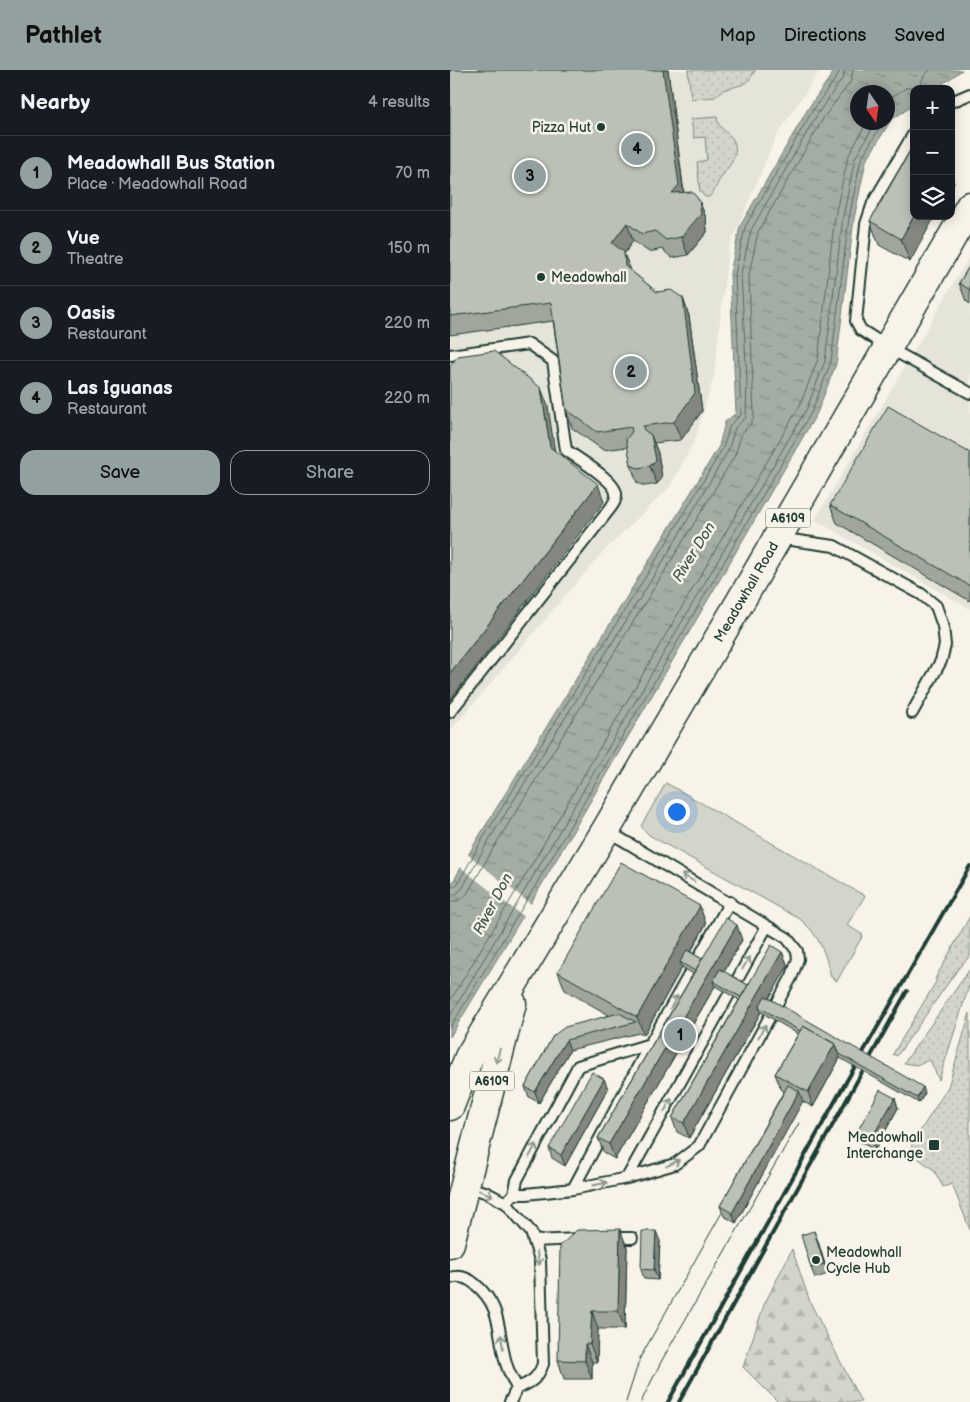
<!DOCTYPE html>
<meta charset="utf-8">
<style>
:root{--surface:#171b24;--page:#20242c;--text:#f1f3f6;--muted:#9ea1a6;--line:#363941;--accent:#92a19f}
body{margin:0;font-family:"Balsamiq Sans",sans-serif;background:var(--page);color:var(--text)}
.controls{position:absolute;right:15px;top:15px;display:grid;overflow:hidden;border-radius:10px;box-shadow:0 2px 12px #0003}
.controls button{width:45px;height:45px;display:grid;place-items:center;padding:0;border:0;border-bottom:1px solid var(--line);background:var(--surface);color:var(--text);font:25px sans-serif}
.compass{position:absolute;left:400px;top:15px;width:45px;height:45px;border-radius:50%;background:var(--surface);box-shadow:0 2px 12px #0003;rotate:167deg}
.you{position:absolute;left:226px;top:741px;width:18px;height:18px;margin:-12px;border:4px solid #fff;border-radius:50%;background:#1a73e8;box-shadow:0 0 0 8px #1a73e833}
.badge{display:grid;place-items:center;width:32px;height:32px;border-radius:50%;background:var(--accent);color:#111;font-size:16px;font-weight:700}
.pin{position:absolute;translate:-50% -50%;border:2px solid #fff;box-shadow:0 1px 5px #0006}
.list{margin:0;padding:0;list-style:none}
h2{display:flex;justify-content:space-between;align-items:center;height:65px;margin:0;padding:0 20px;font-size:21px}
h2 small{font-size:16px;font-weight:400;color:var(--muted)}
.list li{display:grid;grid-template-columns:32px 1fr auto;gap:15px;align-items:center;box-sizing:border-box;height:75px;padding:0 20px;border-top:1px solid var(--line)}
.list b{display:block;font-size:19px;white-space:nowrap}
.list p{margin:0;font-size:16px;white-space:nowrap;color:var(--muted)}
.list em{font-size:16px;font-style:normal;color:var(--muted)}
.actions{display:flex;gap:10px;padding:15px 20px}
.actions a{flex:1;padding:11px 0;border:1px solid var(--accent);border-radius:15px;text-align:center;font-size:18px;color:var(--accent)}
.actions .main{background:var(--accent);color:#111}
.icon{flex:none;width:28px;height:28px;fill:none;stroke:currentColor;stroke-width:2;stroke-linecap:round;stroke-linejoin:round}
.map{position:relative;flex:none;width:520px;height:1332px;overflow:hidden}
header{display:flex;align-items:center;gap:30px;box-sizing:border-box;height:70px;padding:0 25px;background:var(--accent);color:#111}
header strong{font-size:24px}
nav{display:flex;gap:28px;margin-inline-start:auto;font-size:18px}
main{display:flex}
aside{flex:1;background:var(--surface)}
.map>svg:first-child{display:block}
</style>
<header>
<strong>Pathlet</strong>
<nav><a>Map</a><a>Directions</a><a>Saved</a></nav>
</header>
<main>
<aside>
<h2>Nearby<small>4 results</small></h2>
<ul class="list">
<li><span class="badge">1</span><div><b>Meadowhall Bus Station</b><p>Place · Meadowhall Road</p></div><em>70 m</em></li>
<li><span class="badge">2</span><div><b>Vue</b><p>Theatre</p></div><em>150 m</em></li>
<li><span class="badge">3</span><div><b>Oasis</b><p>Restaurant</p></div><em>220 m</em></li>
<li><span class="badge">4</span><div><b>Las Iguanas</b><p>Restaurant</p></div><em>220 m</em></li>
</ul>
<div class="actions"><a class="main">Save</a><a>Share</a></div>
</aside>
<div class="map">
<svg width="520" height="1332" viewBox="0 0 520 1332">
<defs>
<pattern id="grass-dots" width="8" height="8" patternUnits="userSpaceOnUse" patternTransform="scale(1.25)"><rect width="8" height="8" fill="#d3d5ca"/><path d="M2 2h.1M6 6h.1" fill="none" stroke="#b5b8ae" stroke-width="1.8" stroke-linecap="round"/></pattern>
<pattern id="forest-firs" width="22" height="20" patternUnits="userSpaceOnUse" patternTransform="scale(1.25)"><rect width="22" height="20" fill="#d3d5ca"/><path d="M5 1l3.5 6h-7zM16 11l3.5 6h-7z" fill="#b5b8ae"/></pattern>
<pattern id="water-ripples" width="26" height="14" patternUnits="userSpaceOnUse" patternTransform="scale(1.25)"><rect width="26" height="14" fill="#a4ada3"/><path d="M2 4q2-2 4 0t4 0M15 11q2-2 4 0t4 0" fill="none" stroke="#858e86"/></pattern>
</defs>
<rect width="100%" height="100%" fill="#f7f3e8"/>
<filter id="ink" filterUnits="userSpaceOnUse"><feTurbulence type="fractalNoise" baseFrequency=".02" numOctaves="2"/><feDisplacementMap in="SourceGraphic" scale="10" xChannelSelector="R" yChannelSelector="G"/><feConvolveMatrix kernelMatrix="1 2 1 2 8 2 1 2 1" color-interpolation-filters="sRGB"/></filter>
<g filter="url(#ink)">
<path fill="#e5e4d9" d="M0,0H370L326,67L278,180L264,306L245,370L219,418L151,484L0,661Z
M520,185V539L365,450Z"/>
<path fill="url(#grass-dots)" stroke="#79897f" d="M238,0H305V1L299,10L291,15L273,20L265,27L241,29Z
M267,47C268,59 276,60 282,68C293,84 276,99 269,111C265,117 265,122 259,127H255L250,121L247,92L257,90L255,67L244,68L241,49Z
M520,846V886L508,899L447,986L443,984L487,910L485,909Z
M520,899V913L489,1010L480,990L466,995L454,993Z
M520,943V1160L502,1114L493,1117L484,1100L461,1083L462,1074L498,1017Z"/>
<path fill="url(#forest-firs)" stroke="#79897f" d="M342,1179L360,1232L411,1332H328L293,1297L314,1235Z"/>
<path fill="#d3d5ca" stroke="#79897f" d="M216,713L415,826L397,855L413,865L387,911L381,907C376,884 369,865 350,849L199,765L191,756Z"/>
<path fill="url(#water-ripples)" stroke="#6f8077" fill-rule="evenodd" d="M385,0H512L486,19H464V35L441,50L416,91L404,149L386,294L367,343L88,821L0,967V817L28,768L237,429L269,376L275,352L286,343L280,203L290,156L359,37ZM408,22H438V52H408Z"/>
<path fill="#f7f3e8" d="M16,783L82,835L75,848L9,796Z"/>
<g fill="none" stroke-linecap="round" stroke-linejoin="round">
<path stroke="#546a60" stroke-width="1" d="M438,29L456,18L469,17L474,6L480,0
M0,818L7,815L32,770L211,482L273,378L280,355L291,345L285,204L295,157L363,40L388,5L389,0
M0,825L6,824L12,819L37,773L217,485L278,381L285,358L296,347L297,310L291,204L301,160L368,43L393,8L395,0
M0,832L10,830L17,824L44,777L253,439L285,385L292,363L300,355L304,347L299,205L308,162L374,47L401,11L403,0
M0,931L72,811L350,335L368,289L385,146L398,87L417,52
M0,946L78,815L357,338L375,291L393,147L405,88L426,52
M0,958L84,818L362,341L381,292L399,148L411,89L433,52"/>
<defs>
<path id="lane" d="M501,32L520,24
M464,63L423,133L416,154L406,251L411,260L439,278L520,323
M0,285L79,274L103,291L116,380C127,388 166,411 166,424C167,432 159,439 155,445L0,642
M331,465L341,470L384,476L471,524L486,536L493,556L495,575L491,591L462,643
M177,1108L317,856
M16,1117L35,1122L56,1133L81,1162L90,1190L93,1294C88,1308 81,1313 67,1318L60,1332
M123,1119L200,974L280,832
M64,1124H76L123,1119L177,1108L225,1094L249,1076L342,906L348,889L347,881L337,868L156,760
M60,1128L64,1124L67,1110L128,996L200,974
M160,1168H182
M84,1171L128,1169
M0,1208C9,1205 18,1208 25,1214C53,1237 47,1262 56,1293C58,1301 63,1310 67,1318"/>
<g id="primary">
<path id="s1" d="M0,1036L19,987L156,760L297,520L520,136"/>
<path d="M0,1173L62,933"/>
</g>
</defs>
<use href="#lane" stroke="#1f3d34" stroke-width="14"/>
<use href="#primary" stroke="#1f3d34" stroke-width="31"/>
<use href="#lane" stroke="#f7f3e8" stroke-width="10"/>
<use href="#primary" stroke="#f7f3e8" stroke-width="28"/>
<path stroke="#1f3d34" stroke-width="1" d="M176,1332L190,1288L279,1130
M191,1332L212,1290L349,1053"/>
<path stroke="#1f3d34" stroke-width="4" d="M218,1332L388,1026L520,796
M229,1332L457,921"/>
</g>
<path fill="#a1a69d" stroke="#1f3d34" d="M0,0H218L234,123L249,130L256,148L257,162L238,185L222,188L212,179L199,182L183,171L174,184L180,200L207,222L233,228L239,246L252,341L231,370L204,373L208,383L212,408L207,414L195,416L187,413L181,395L178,377L153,380L122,358L116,339L103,251L0,265Z
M464,74L460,192L429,175L420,151Z
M520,195V234L516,231L509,213Z
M520,383V531L387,453L380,435Z
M256,854L241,882L252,889L292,870L274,902L298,915L332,882L338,896L319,928L475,1023L469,1033L390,988L363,1037L352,1031L286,1153L274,1146L270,1136L334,1021L331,1019L325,1004L348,964L311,942L239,1068L227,1062L222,1048L289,930L265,916L165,1089L154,1083L148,1068L243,904L232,897L194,965L189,963L120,980L89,1033L79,1027L75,1017L103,966L159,945L115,920L108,902Z
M154,1009L158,1019L115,1096L102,1088L99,1078Z
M445,1028L448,1038L425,1080L410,1072L407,1062Z
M364,1161L378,1204L365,1208L361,1198Z
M210,1171L208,1210L194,1209L191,1199Z
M177,1177L175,1259H148L147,1292H142V1309H114L108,1290Z"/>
<path fill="#83877f" stroke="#1f3d34" d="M213,0H218L235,133L222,123Z
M501,107L504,113L501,118Z
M249,130L256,148L257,162L238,185L231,167Z
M464,146H485L460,192L451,169Z
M177,153L183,171L174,184L181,200L182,214L162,173Z
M233,228L239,246L252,341L231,370L224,352Z
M91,318L98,336L107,396L100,377Z
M201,365L208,383L212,408L207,414L200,396Z
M148,414L154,432L0,630V603Z
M250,836L256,854L234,894L230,892L232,897L194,965L187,947Z
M287,855L292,870L267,913L263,911L265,916L165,1089L159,1074Z
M332,882L338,896L313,939L309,937L311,942L239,1068L234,1053Z
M116,970L120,980L89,1033L85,1022Z
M385,974L390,988L363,1037L358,1022Z
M154,1009L158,1019L115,1096L111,1085Z
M473,1017L475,1023L469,1033L467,1028Z
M349,1021L353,1031L286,1153L282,1143Z
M445,1028L448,1038L425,1080L421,1069Z
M170,1159L177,1177L175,1259L168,1241Z
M206,1161L210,1171L208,1210L204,1200Z
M364,1161L368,1171L378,1204L374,1194Z
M142,1241L148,1259L147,1292L140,1274Z
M135,1274L142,1292V1309L135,1291Z"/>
<path fill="#bbc1b6" stroke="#1f3d34" d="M0,0H213L229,115L222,123L242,122L249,130L251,144L231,167L216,170L205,161L192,164L177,153L162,173L174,182L175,196L207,222L221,220L233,228L245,323L224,352L193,356L194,360L201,365L206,390L200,396L188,398L181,395L176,369L182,362L181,357L147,362L116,339L101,233L0,246Z
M464,74V146L451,169L420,151Z
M520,195V220L509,213Z
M44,281L91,318L100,377L148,414L0,603V296L8,286Z
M438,336L520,383V516L380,435Z
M171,792L250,836L187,947L108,902Z
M276,848L287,855L159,1074L148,1068Z
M321,875L332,882L234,1053L222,1048Z
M237,880L252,889L245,901L230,892Z
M270,899L298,915L291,927L263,911Z
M315,926L473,1017L467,1028L388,983L385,974L353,956L350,961L309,937Z
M169,943L186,952L116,970L85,1022L75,1017L103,966L115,957Z
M353,956L385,974L358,1022L325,1004Z
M142,1002L154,1009L111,1085L99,1078Z
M338,1015L349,1021L282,1143L270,1136Z
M430,1020L445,1028L421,1069L407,1062Z
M170,1159L168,1241H142L140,1274H135V1291L108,1290L110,1176L127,1160Z
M192,1161H206L204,1200L191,1199Z
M364,1161L374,1194L361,1198L351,1165Z"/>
<defs><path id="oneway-shaft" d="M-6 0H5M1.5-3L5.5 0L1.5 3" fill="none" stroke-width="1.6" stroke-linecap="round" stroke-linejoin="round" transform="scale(1.25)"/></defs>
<g stroke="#8b988e">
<use href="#oneway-shaft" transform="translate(238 808) rotate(-150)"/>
<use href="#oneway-shaft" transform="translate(296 893) rotate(-60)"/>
<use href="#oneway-shaft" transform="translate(224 932) rotate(-61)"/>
<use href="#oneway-shaft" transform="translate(312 961) rotate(-61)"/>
<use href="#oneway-shaft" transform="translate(48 986) rotate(104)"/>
<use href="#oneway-shaft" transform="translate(218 1035) rotate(-61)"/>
<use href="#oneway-shaft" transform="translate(83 1080) rotate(-62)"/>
<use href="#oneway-shaft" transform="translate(223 1093) rotate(-26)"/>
<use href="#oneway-shaft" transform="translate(150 1114) rotate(-11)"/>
<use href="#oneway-shaft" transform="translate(36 1123) rotate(21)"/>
<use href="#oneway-shaft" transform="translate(88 1188) rotate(79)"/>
<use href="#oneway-shaft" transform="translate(52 1272) rotate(-98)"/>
</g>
</g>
<g fill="#1f3d34" stroke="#f7f3e8" stroke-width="2">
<circle cx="151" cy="57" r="5"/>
<circle cx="91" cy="207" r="5"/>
<rect x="478" y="1069" width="12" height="12" rx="2.5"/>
<circle cx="366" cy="1190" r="5"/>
</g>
<g text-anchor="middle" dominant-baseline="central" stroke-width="5" stroke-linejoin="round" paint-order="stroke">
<g fill="#f7f3e8" stroke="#60746a" stroke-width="1">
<rect x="315.5" y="438.5" width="45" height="19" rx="4"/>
<rect x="19.5" y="1001.5" width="45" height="19" rx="4"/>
</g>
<g font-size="12" font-weight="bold" fill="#1f3d34">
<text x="338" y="448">A6109</text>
<text x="42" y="1011">A6109</text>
</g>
<g font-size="14" fill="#1f3d34" stroke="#f7f3e8" text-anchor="end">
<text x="141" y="57">Pizza Hut</text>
<text x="101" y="207" text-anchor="start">Meadowhall</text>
<text x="473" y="1067">Meadowhall<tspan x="473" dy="16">Interchange</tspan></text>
<text x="376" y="1182" text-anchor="start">Meadowhall<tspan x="376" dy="16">Cycle Hub</tspan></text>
</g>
<g font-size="14" fill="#1f3d34" stroke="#f7f3e8">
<text stroke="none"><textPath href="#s1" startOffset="594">Meadowhall Road</textPath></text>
</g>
<g font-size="15" font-style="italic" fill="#405950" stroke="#f7f3e8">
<text transform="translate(244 482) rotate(-58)">River Don</text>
<text transform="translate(43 834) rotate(-62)">River Don</text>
</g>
</g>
</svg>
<div class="controls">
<button>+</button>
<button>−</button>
<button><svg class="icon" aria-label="layers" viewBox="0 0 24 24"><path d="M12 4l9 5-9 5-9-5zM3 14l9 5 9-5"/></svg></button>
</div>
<svg class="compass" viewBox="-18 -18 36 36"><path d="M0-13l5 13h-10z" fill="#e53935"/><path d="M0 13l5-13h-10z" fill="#9ea1a6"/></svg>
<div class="you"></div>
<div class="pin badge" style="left:230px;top:965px">1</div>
<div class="pin badge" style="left:181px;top:302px">2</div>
<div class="pin badge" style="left:80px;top:106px">3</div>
<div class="pin badge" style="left:187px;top:79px">4</div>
</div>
</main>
